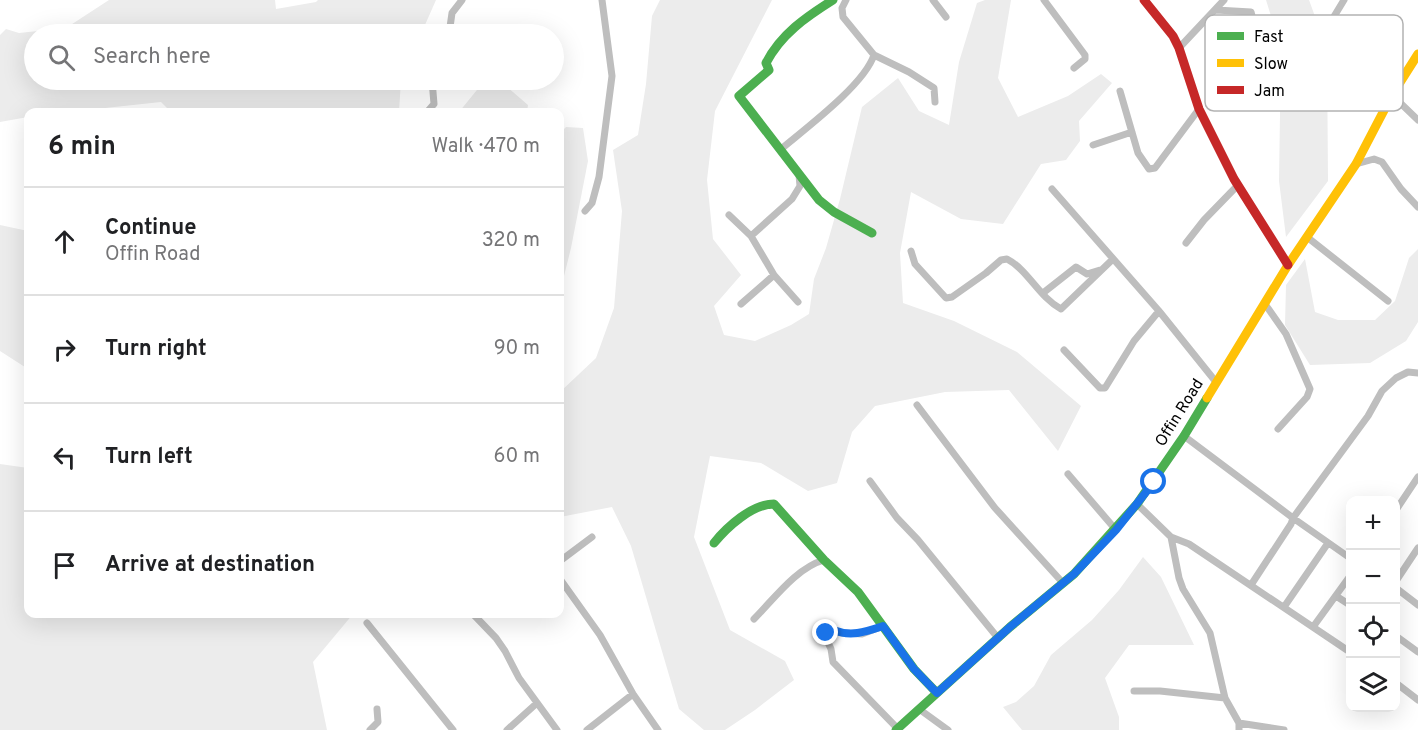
<!DOCTYPE html>
<meta charset="utf-8">
<style>
:root{--surface:#fff;--page:#f2f2f2;--text:#202124;--muted:#757577;--line:#e0e0e0}
body{margin:0;font-family:Overpass,sans-serif;background:var(--page);color:var(--text)}
.controls{position:absolute;right:18px;bottom:18px;display:grid;overflow:hidden;border-radius:12px;box-shadow:0 6px 24px #0002}
.controls button{width:54px;height:54px;display:grid;place-items:center;padding:0;border:0;border-bottom:2px solid var(--line);background:var(--surface);color:var(--text);font:30px sans-serif}
.stop{position:absolute;width:18px;height:18px;margin:-14px;border:4px solid #1a73e8;border-radius:50%;background:#fff}
.stop.end{background:#1a73e8;border-color:#fff;box-shadow:0 2px 6px #0008}
.list{margin:0;padding:0;list-style:none}
h2{display:flex;justify-content:space-between;align-items:center;height:78px;margin:0;padding:0 24px;font-size:26px}
h2 small{font-size:20px;font-weight:400;color:var(--muted)}
.list li{display:grid;grid-template-columns:39px 1fr auto;gap:18px;align-items:center;box-sizing:border-box;height:108px;padding:0 24px;border-top:2px solid var(--line)}
.list b{display:block;font-size:22px;white-space:nowrap}
.list p{margin:0;font-size:20px;white-space:nowrap;color:var(--muted)}
.list em{font-size:20px;font-style:normal;color:var(--muted)}
.icon{flex:none;width:33px;height:33px;fill:none;stroke:currentColor;stroke-width:2;stroke-linecap:round;stroke-linejoin:round}
.map{position:relative;flex:none;width:1418px;height:730px;overflow:hidden}
.search{position:absolute;background:var(--surface);box-shadow:0 6px 24px #0002;left:24px;top:24px;width:540px;height:66px;display:flex;align-items:center;gap:15px;box-sizing:border-box;padding:0 21px;border-radius:33px;color:var(--muted);font-size:22px}
.panel{position:absolute;background:var(--surface);box-shadow:0 6px 24px #0002;left:24px;top:108px;width:540px;height:510px;border-radius:12px}
.map>svg:first-child{display:block}
</style>
<div class="map">
<svg width="1418" height="730" viewBox="0 0 1418 730">
<rect width="100%" height="100%" fill="#fff"/>
<path fill="#ececec" d="M109,0H275L276,9L316,2L318,0H436L421,34H34V80H401L399,112H171L161,102L68,112H28V117L0,122V35L6,29L19,33L66,28Z
M660,0H772L715,111L707,180L713,239L741,275L714,306L724,335L755,341L791,325L809,314L814,279L826,248L840,199L862,107L898,78L919,111L949,125L959,62L977,3L985,0H1011L998,78L1018,117L1068,96L1101,74L1112,83L1079,121L1080,141L1066,160L1041,164L1003,224L961,219L911,192L900,253L903,303L954,321L1017,352L1081,406L1058,451L1009,390L945,392L875,406L852,432L837,483L808,491L761,463L710,456L694,537L730,630L785,661L794,680L755,710L725,730H704L679,709L631,546L612,507L560,517V392L596,358L614,308L622,211L613,150L638,135L646,84L652,16Z
M1266,0H1309L1327,49L1328,181L1286,237L1279,181L1281,48Z
M481,85L507,87L528,105L527,112H459Z
M566,127L583,128L588,161L571,248L560,292V133Z
M0,225L28,231V369L0,351Z
M1418,249V322L1406,341L1370,363L1310,365L1285,325L1286,285L1305,259L1315,312L1338,320H1375L1395,301L1409,258Z
M0,464L28,468V614H353L313,662L327,730H0Z
M1143,557L1161,577L1194,645H1129L1105,678L1119,717V730H1022L1003,707L1016,702L1034,686L1051,655L1092,620L1119,590Z"/>
<g fill="none" stroke-linecap="round" stroke-linejoin="round">
<path stroke="#bebebe" stroke-width="7" d="M846,0L842,8L843,17L874,55L909,72L934,88L935,102
M933,0L946,17
M1044,0L1085,55V59L1074,68
M1216,10L1251,12L1257,35
M449,34L452,13L462,0
M1179,48L1224,0
M1331,59L1324,40V33L1344,0
M1120,91L1138,153L1149,169L1155,168L1199,109
M1392,95L1418,120
M427,112L434,104L432,80
M1093,145L1132,132
M780,150C806,128 864,85 874,55
M1356,164L1374,159L1382,162L1401,189L1418,207
M1052,189L1159,311L1216,382
M585,211L592,203L599,177L612,76L602,0
M729,215L751,236L774,275L798,302
M751,236L792,199L800,186L799,175
M1307,237L1388,301
M1186,243L1204,220L1238,185
M911,251L915,264L946,298L952,297L986,273L1001,260L1007,259C1028,270 1039,297 1061,309L1113,259
M1043,293L1076,267L1087,274L1100,270
M741,304L774,275
M1265,304L1286,334L1310,389L1307,397L1278,429
M1064,350L1100,388H1105L1134,341L1159,311
M917,405L995,508L1063,583
M1184,436L1293,518L1350,558
M1068,474L1116,530
M870,481L897,518L918,540L998,638
M1137,504L1171,537L1189,544L1350,652
M1396,510L1418,477
M1171,537L1179,578L1183,589L1210,633L1225,698L1239,723V730
M560,561L592,537
M560,579L600,635L633,694L658,730
M1396,581L1418,548
M1251,585L1291,524L1293,518L1368,416L1382,391L1396,378L1408,372L1418,373
M1396,588L1418,605
M1336,596L1350,605
M1284,607L1328,543
M473,614L496,638L505,651L519,678L557,730
M754,619C774,599 796,568 824,560
M367,623L453,730
M883,626L862,634L843,633L831,630L825,636L831,649L833,662L898,729
M1313,627L1350,576
M1396,636L1418,652
M1396,683L1418,700
M1134,691H1160L1225,698
M919,709L948,730
M1239,723L1284,730
M370,730L378,722L377,709
M507,730L537,703
M587,730L633,694"/>
<path stroke="#4caf50" stroke-width="9" d="M833,0C806,17 781,34 766,63L769,70L739,96L819,200L834,212L872,233
M714,543C727,527 752,504 774,504L824,560L858,592L914,669L937,693
M896,730L1010,627L1074,574L1137,504L1184,436L1207,398"/>
<path stroke="#ffc107" stroke-width="9" d="M1207,398L1288,265L1356,164L1392,95L1418,54"/>
<path stroke="#c62828" stroke-width="9" d="M1144,0L1173,36L1179,48L1199,109L1234,179L1288,265"/>
</g>
<g fill="none" stroke-linecap="round" stroke-linejoin="round">
<path stroke="#1a73e8" stroke-width="8" d="M826,633L833,630C851,637 865,632 883,626L914,669L937,693L1010,627L1074,574L1116,530L1154,482"/>
</g>
<g text-anchor="middle" dominant-baseline="central" stroke-width="5" stroke-linejoin="round" paint-order="stroke">
<g font-size="16" fill="#000" stroke="#fff">
<text transform="translate(1180 413) rotate(-58)">Offin Road</text>
</g>
</g>
<rect x="1205" y="15" width="198" height="96" rx="9" fill="#fff" stroke="#b2b2b2" stroke-width="1.5"/>
<rect x="1217" y="32" width="27" height="8" fill="#4caf50"/>
<rect x="1217" y="59" width="27" height="8" fill="#ffc107"/>
<rect x="1217" y="86" width="27" height="8" fill="#c62828"/>
<g font-size="16" fill="#000">
<text x="1254" y="42">Fast</text>
<text x="1254" y="69">Slow</text>
<text x="1254" y="96">Jam</text>
</g>
</svg>
<div class="controls">
<button>+</button>
<button>−</button>
<button><svg class="icon" aria-label="locate" viewBox="0 0 24 24"><circle cx="12" cy="12" r="6"/><path d="M12 2v4M12 18v4M2 12h4M18 12h4"/></svg></button>
<button><svg class="icon" aria-label="layers" viewBox="0 0 24 24"><path d="M12 4l9 5-9 5-9-5zM3 14l9 5 9-5"/></svg></button>
</div>
<div class="stop" style="left:1154px;top:482px"></div>
<div class="stop end" style="left:826px;top:633px"></div>
<div class="search"><svg class="icon" aria-label="search" viewBox="0 0 24 24"><circle cx="10" cy="10" r="6"/><path d="M15 15l6 6"/></svg>Search here</div>
<section class="panel">
<h2>6 min<small>Walk · 470 m</small></h2>
<ul class="list">
<li><svg class="icon" aria-label="ahead" viewBox="0 0 24 24"><path d="M12 20V5M6 11l6-6 6 6"/></svg><div><b>Continue</b><p>Offin Road</p></div><em>320 m</em></li>
<li><svg class="icon" aria-label="right" viewBox="0 0 24 24"><path d="M7 20v-9h11M14 6l5 5-5 5"/></svg><div><b>Turn right</b></div><em>90 m</em></li>
<li><svg class="icon" aria-label="left" viewBox="0 0 24 24"><path d="M17 20v-9H6M10 6l-5 5 5 5"/></svg><div><b>Turn left</b></div><em>60 m</em></li>
<li><svg class="icon" aria-label="arrive" viewBox="0 0 24 24"><path d="M6 21V4h12l-3 4 3 4H6"/></svg><div><b>Arrive at destination</b></div></li>
</ul>
</section>
</div>
